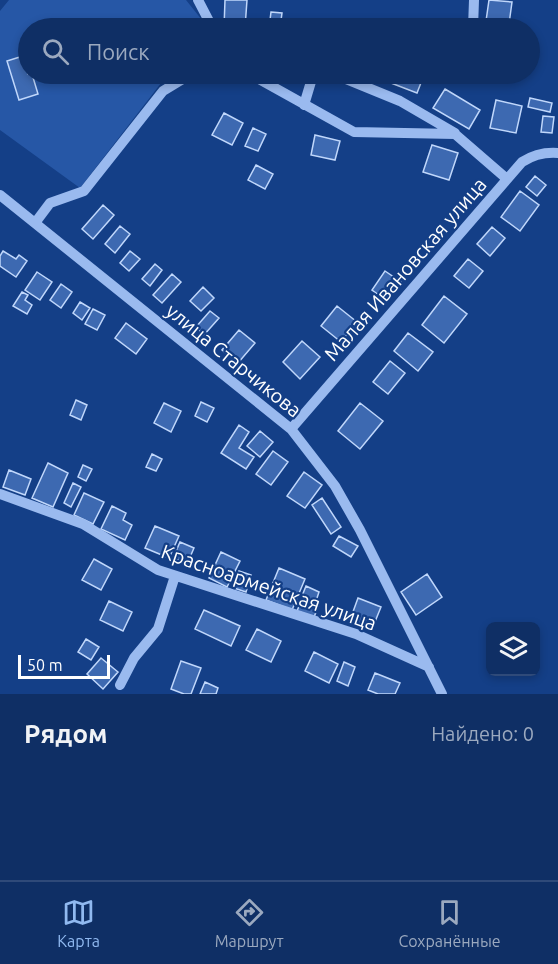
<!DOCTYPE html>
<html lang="ru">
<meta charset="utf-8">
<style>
:root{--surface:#0f2f65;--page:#18376b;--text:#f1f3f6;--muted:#9ba9bf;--line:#2f4a79;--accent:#90b9f0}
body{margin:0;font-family:Ubuntu,sans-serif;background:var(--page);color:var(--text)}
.controls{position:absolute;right:18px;bottom:18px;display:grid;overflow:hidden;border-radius:9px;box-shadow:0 3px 9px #0003}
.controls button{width:54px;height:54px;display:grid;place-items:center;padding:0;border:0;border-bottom:2px solid var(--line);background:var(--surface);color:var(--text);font:30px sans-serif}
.scale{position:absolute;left:18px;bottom:15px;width:92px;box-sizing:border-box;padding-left:6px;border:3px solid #fff;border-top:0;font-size:16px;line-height:21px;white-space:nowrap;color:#fff;-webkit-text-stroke:4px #143f87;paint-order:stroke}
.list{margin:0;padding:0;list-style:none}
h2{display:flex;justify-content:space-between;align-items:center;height:78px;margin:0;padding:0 24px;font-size:26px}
h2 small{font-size:20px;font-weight:400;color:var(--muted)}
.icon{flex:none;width:33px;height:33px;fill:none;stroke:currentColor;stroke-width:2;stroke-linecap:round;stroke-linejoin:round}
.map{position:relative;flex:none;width:558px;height:694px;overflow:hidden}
.search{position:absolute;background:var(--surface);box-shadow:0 3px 9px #0003;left:18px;right:18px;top:18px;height:66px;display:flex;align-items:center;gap:15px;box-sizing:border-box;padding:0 21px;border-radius:33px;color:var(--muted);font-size:22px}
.sheet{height:186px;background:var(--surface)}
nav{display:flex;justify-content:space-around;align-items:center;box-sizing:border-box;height:84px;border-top:2px solid var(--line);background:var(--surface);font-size:16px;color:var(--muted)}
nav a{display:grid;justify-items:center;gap:3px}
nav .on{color:var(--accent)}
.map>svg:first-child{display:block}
</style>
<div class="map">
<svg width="558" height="694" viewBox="0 0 558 694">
<rect width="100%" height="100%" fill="#143f87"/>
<path fill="#2657a6" d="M9,0H186L206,25L203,28H28V74H168L80,188L0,130V11Z"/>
<path fill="#3d69b1" stroke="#c0d7fb" stroke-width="1.5" d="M225,0H247L245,28H224Z
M489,0L512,2L509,24L486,21Z
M271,12L282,13L280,28H269Z
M26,55L28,74H32L38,94L19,100L7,61Z
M394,74L424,75L417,93L391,83Z
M445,89L480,110L469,129L433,108Z
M530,98L552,103L550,112L528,107Z
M496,100L522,106L516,133L490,128Z
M224,113L243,123L232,145L212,135Z
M543,116L554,117L552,133L541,132Z
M253,128L266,134L258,151L245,146Z
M315,135L340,141L335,160L311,155Z
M432,145L458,153L449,180L423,172Z
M256,165L273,174L265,189L248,180Z
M535,176L546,185L537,196L526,187Z
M520,191L539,205L520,231L501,217Z
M103,205L114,215L93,239L82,229Z
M120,226L130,234L115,253L105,244Z
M492,227L505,238L490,256L477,244Z
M3,251L16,259L19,255L27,261L16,277L0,266V256Z
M130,251L140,259L129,271L120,263Z
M468,259L483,271L469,288L454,276Z
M155,264L162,270L150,286L142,279Z
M385,271L401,282L387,301L372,290Z
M37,272L52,282L40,300L25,290Z
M172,274L181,282L162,303L153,295Z
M61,284L72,292L61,308L50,300Z
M203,287L214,298L201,311L190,301Z
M22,292L28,295L25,300L32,305L27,314L13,306Z
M444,296L467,314L444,343L422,325Z
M80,302L90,308L82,320L73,313Z
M337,306L357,322L341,342L321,326Z
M93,309L105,315L97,330L85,324Z
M210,311L219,318L204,335L196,327Z
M126,323L147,339L136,354L115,338Z
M239,330L255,343L238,363L222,350Z
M408,333L433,352L418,371L394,351Z
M302,341L320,357L300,379L283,362Z
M390,361L405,373L388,394L373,382Z
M76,400L87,405L81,420L70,415Z
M201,402L214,408L207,422L195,416Z
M164,403L181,411L171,432L154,423Z
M360,403L383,421L360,449L338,431Z
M239,425L249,432L239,448L254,457L246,469L221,453Z
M260,431L273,442L260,457L247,446Z
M273,451L288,462L271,485L256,474Z
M152,454L162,459L156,471L146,467Z
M48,463L68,473L53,507L32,498Z
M83,465L92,469L86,481L78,477Z
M9,470L31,479L25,495L3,487Z
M304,472L322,485L305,508L287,496Z
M73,483L81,487L71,507L64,503Z
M84,493L104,502L93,524L74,515Z
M322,498L341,527L331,534L312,505Z
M112,506L126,513L123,520L132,525L125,540L101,529Z
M155,526L179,536L169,558L145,548Z
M339,536L358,546L351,557L333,546Z
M180,542L194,548L187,564L173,558Z
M221,552L240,561L227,587L209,578Z
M94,559L112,569L101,590L82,580Z
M279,568L305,579L292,610L266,600Z
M239,571L251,575L246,592L234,588Z
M427,574L442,597L416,615L401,592Z
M306,586L319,592L316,601L302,596Z
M358,598L381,607L372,629L350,620Z
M302,599L319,605L314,617L297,611Z
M109,601L132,612L123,631L100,620Z
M204,610L240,626L231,646L195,629Z
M257,629L281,641L271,662L246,650Z
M86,639L99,647L91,660L78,652Z
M314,652L338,664L329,683L305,671Z
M101,658L118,672L103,689L87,674Z
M181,661L201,668L191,694H184L171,689Z
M344,662L355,667L348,686L337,681Z
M375,673L400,683L395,694H378L368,690Z
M205,682L218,688L216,694H200Z"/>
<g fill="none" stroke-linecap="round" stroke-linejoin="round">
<path stroke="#9abaef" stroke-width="10" d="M198,0L210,23V28
M473,28L474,0
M250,74L354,132L455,134L507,179
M334,74L400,101L455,133
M304,105L313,75L317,74
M0,195L291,429L335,486L360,530L442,694
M35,223L50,203L84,191L163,91L191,74
M291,429L522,162C533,155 545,152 558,153
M0,494L83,524L158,570L356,634L429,667
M120,685L134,658L158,629L175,576"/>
</g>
<g text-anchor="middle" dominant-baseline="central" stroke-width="4.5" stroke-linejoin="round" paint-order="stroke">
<g font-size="20" fill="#fff" stroke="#143f87">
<text transform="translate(405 269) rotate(-49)">Малая Ивановская улица</text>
<text transform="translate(234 360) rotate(39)">улица Старчикова</text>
<text transform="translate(269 587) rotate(19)">Красноармейская улица</text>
</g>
</g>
</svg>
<div class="controls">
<button><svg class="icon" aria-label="layers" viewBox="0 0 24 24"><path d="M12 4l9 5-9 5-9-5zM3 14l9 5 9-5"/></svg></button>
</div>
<div class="scale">50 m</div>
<div class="search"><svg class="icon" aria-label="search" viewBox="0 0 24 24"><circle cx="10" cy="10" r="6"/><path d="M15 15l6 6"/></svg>Поиск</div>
</div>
<section class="sheet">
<h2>Рядом<small>Найдено: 0</small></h2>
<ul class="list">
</ul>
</section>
<nav>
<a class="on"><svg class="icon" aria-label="map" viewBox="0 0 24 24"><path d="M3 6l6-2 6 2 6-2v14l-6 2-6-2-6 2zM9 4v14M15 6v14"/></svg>Карта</a>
<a><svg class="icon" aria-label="directions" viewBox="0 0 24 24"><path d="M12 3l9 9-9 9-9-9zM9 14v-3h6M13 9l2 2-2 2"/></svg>Маршрут</a>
<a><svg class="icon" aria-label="saved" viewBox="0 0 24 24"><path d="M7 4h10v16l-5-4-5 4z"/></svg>Сохранённые</a>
</nav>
